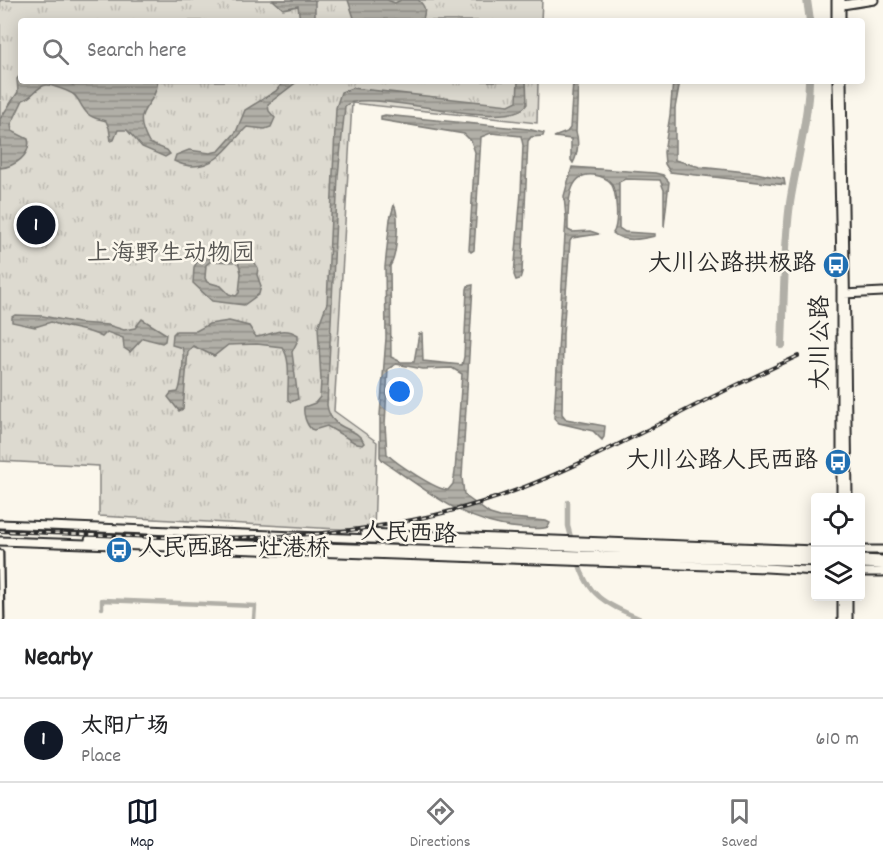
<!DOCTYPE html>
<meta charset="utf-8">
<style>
:root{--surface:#fff;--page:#f6f6f6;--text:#202124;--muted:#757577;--line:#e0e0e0;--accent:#111827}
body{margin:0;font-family:Dekko,"LXGW WenKai TC",sans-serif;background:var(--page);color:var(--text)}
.controls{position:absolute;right:18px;bottom:18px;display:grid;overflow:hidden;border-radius:6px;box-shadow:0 3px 15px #0003}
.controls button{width:54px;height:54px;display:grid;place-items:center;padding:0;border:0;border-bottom:2px solid var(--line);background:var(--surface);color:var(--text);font:30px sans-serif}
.you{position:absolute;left:400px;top:392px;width:21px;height:21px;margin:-15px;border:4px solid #fff;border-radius:50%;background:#1a73e8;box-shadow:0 0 0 9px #1a73e833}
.badge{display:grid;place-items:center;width:39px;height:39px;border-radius:50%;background:var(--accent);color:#fff;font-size:20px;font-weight:700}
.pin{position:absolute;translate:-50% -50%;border:3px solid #fff;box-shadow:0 2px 6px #0006}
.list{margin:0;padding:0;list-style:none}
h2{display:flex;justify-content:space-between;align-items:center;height:78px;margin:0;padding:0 24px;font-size:26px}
h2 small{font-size:20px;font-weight:400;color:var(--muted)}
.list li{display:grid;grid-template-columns:39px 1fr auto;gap:18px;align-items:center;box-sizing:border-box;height:84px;padding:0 24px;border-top:2px solid var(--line)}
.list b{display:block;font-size:22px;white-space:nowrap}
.list p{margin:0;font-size:20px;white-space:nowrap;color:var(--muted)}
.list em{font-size:20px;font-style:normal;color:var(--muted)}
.icon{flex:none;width:33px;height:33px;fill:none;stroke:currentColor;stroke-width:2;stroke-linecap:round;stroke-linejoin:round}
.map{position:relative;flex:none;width:883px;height:619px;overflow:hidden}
.search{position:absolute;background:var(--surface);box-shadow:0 3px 15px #0003;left:18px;right:18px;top:18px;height:66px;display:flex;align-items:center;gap:15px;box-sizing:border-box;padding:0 21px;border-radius:6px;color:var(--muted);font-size:22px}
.sheet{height:162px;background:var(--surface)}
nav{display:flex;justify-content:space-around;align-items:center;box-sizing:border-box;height:84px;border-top:2px solid var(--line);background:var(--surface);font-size:16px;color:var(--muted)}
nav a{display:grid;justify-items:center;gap:3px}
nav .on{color:var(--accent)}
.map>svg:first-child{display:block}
</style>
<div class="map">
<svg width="883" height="619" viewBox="0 0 883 619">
<defs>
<pattern id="park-tufts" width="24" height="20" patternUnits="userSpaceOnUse" patternTransform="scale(1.5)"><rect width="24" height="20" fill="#dddad0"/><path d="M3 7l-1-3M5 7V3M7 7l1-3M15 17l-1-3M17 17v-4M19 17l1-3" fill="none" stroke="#bebbb3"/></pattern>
<pattern id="water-rules" width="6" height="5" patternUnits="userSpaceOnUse" patternTransform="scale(1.5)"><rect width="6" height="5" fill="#b1afa7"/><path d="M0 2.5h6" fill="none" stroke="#908f88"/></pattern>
</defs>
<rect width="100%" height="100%" fill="#fbf7ec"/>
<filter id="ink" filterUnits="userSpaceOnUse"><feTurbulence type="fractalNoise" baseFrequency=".0167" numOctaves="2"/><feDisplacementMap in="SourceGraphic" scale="12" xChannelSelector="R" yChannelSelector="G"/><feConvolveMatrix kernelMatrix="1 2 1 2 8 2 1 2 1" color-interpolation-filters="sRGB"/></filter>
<g filter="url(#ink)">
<path fill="url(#park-tufts)" stroke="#84827e" stroke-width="1.5" d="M0,0H542L541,21H21V81H538L537,123L352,103L334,411L377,442L374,531L99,516V466L0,461Z"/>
<path fill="url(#water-rules)" stroke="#7b7a75" stroke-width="1.5" fill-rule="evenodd" d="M273,0H315V21H300L298,6L283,9Z
M348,0H387L395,3L401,0H418C426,6 426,12 422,21H400L395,19L391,21H355Z
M21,74V81H60L73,85L87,81H158C154,112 129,106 149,143L167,150L170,154L165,157L142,147L127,130H118L114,140L111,141L109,128L106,121C100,119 93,119 88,114C81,108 79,98 74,95C71,92 52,85 47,85C37,85 33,98 23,100L11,125L12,131L28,139C32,155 14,167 0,168V119L18,92L17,79Z
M284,81H298L268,104L269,111L275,118L271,127L265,129L247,127C230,143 219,166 193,166C186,166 180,164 174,161L176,155L189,150L210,153L219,151L236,132L245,110L276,91Z
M518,81H526L527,104C510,135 364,85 345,106L338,176L327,405C331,433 357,425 364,443L362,445L357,444L327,426L314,430L311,429C306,424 303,414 304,407L315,403L320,397L321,380L318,327L327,303L336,108L341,92L352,88L509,105L517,101Z
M573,81H578L576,132C579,140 578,155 573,163L571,160V139L554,137L567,132L570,128Z
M673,81H680L675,108V160L700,167L756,173L784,179L785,185L670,172L665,164L664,152L670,115Z
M385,115L528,129L544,133L543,136L531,137L528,141L522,272L520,279L516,280L514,275L521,193L523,145L521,136L491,133L481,137L474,250L471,252L469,250L475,152L471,141L464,134L381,120V116Z
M572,167L655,173L663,175L669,182L664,227V190L660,180L625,179L619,182V228L625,232L655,234V236C642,239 624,243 613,233C619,224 617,193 611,183C607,178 600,176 594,175C566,171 568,210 568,230L572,232L590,231L599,234L572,238L570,241L563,334L562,414L566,419L605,426L604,437L602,440L593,431L559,423L554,418L566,218L564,196Z
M394,205C400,215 397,257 390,266L391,357L401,362H414L419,334L422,333L423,361L462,365L464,357L467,289L468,286L473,285L462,477L464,494L468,498L490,514L500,517L546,521L550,523L548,527C539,530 530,528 521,528C467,525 426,490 383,461L380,457V415L386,338L385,267L390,219ZM396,364L423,369L452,368L462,374L455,472L453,484L448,490C436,490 396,463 387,454L385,425L388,369Z
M234,251L244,255L255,263L258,268L257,275L261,286L259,294L244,305L212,301L193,283L194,267L201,255ZM211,261L235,262L239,264L241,273L239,293L236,296L229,294L221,286L207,282L205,278L206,265Z
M15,315L43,316L78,323L108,325L124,330L135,328L142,319L166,334L165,341L162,343L143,338L130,352L124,348L123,338L107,332L102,337C86,328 67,329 51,322L35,327L12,322V317Z
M229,321L249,326L256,337C271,336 282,325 298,335V340L292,352L298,399L291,402L288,400C287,383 292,360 282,347L257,344L228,345L214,356L193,346L188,351L183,409L179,411L168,397L171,393L178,392C181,387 185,354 182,348L172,345L173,334L176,331H196L209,324Z"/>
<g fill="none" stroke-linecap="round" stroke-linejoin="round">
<path stroke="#b1afa7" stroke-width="4.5" d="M568,502V526L572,541
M578,561C588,598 609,605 641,619
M102,608V600L255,606L254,619"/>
<path stroke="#b1afa7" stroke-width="8" d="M807,0L810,21
M782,345C784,298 784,250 790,203C796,163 808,122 809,81"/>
<defs>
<path id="street" d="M0,553L1,619"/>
<path id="secondary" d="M836,0V21
M841,0V21
M836,6L874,0
M837,81L841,265V333
M842,81L846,332
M844,294L883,292
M846,349L848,497
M841,350V497
M0,524L816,557
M365,533L816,550
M89,540L816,562
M0,541L766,568L816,571
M860,550H883
M860,559L883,560
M860,564L883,565
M860,572H883
M842,619V596
M848,619V596"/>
</defs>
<use href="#street" stroke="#2b2b2b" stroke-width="9"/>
<use href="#secondary" stroke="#2b2b2b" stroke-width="11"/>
<use href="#street" stroke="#fbf7ec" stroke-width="4.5"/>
<use href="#secondary" stroke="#fbf7ec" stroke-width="7"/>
<defs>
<path id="rail" d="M0,531C171,537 333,553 498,497C558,476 615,446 671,418C713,396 755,376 798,356"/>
</defs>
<use href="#rail" stroke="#2b2b2b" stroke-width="4"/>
<use href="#rail" stroke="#fbf7ec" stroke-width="1.5" stroke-dasharray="4.5" stroke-linecap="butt"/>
<defs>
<path id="secondary-bridge" d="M846,332V349
M841,333V350"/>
</defs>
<use href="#secondary-bridge" stroke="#2b2b2b" stroke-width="11" stroke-linecap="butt"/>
<use href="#secondary-bridge" stroke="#fbf7ec" stroke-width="7"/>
</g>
</g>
<defs>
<symbol id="bus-disc" viewBox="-11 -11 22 22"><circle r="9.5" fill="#1f6fb2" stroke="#fbf7ec"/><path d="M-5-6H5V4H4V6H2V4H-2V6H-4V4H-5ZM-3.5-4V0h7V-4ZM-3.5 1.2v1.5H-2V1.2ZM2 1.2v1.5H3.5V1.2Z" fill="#fff"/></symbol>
</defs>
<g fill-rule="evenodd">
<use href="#bus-disc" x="821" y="250" width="30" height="30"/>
<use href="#bus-disc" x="823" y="447" width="30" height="30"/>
<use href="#bus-disc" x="104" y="535" width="30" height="30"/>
</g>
<g text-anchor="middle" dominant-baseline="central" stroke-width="5" stroke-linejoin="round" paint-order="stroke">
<g font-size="24" fill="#585754" stroke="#fbf7ec">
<text x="171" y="255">上海野生动物园</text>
</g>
<g font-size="24" fill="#2b2b2b" stroke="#fbf7ec" text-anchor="end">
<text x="816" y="265">大川公路拱极路</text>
<text x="818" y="462">大川公路人民西路</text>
<text x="138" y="550" text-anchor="start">人民西路一灶港桥</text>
</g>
<g font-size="24" fill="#2b2b2b" stroke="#fbf7ec">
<text transform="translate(822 343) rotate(-90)">大川公路</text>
<text transform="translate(409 535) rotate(2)">人民西路</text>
</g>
</g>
</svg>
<div class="controls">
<button><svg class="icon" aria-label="locate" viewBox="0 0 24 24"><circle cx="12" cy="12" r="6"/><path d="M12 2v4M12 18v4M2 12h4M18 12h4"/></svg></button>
<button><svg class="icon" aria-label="layers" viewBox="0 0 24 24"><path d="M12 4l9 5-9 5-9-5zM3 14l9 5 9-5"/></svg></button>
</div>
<div class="you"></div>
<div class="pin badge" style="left:36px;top:225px">1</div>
<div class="search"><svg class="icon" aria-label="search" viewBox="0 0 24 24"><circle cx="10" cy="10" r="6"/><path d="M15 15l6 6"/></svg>Search here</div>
</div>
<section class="sheet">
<h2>Nearby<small></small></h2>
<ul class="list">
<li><span class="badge">1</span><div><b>太阳广场</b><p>Place</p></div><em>610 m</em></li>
</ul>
</section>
<nav>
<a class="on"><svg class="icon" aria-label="map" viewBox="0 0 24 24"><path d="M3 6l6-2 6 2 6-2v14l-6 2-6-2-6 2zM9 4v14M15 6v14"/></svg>Map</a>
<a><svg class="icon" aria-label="directions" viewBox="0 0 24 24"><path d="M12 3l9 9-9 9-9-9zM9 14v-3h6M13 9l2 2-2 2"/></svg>Directions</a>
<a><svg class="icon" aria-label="saved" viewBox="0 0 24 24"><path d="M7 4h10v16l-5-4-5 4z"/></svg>Saved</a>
</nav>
